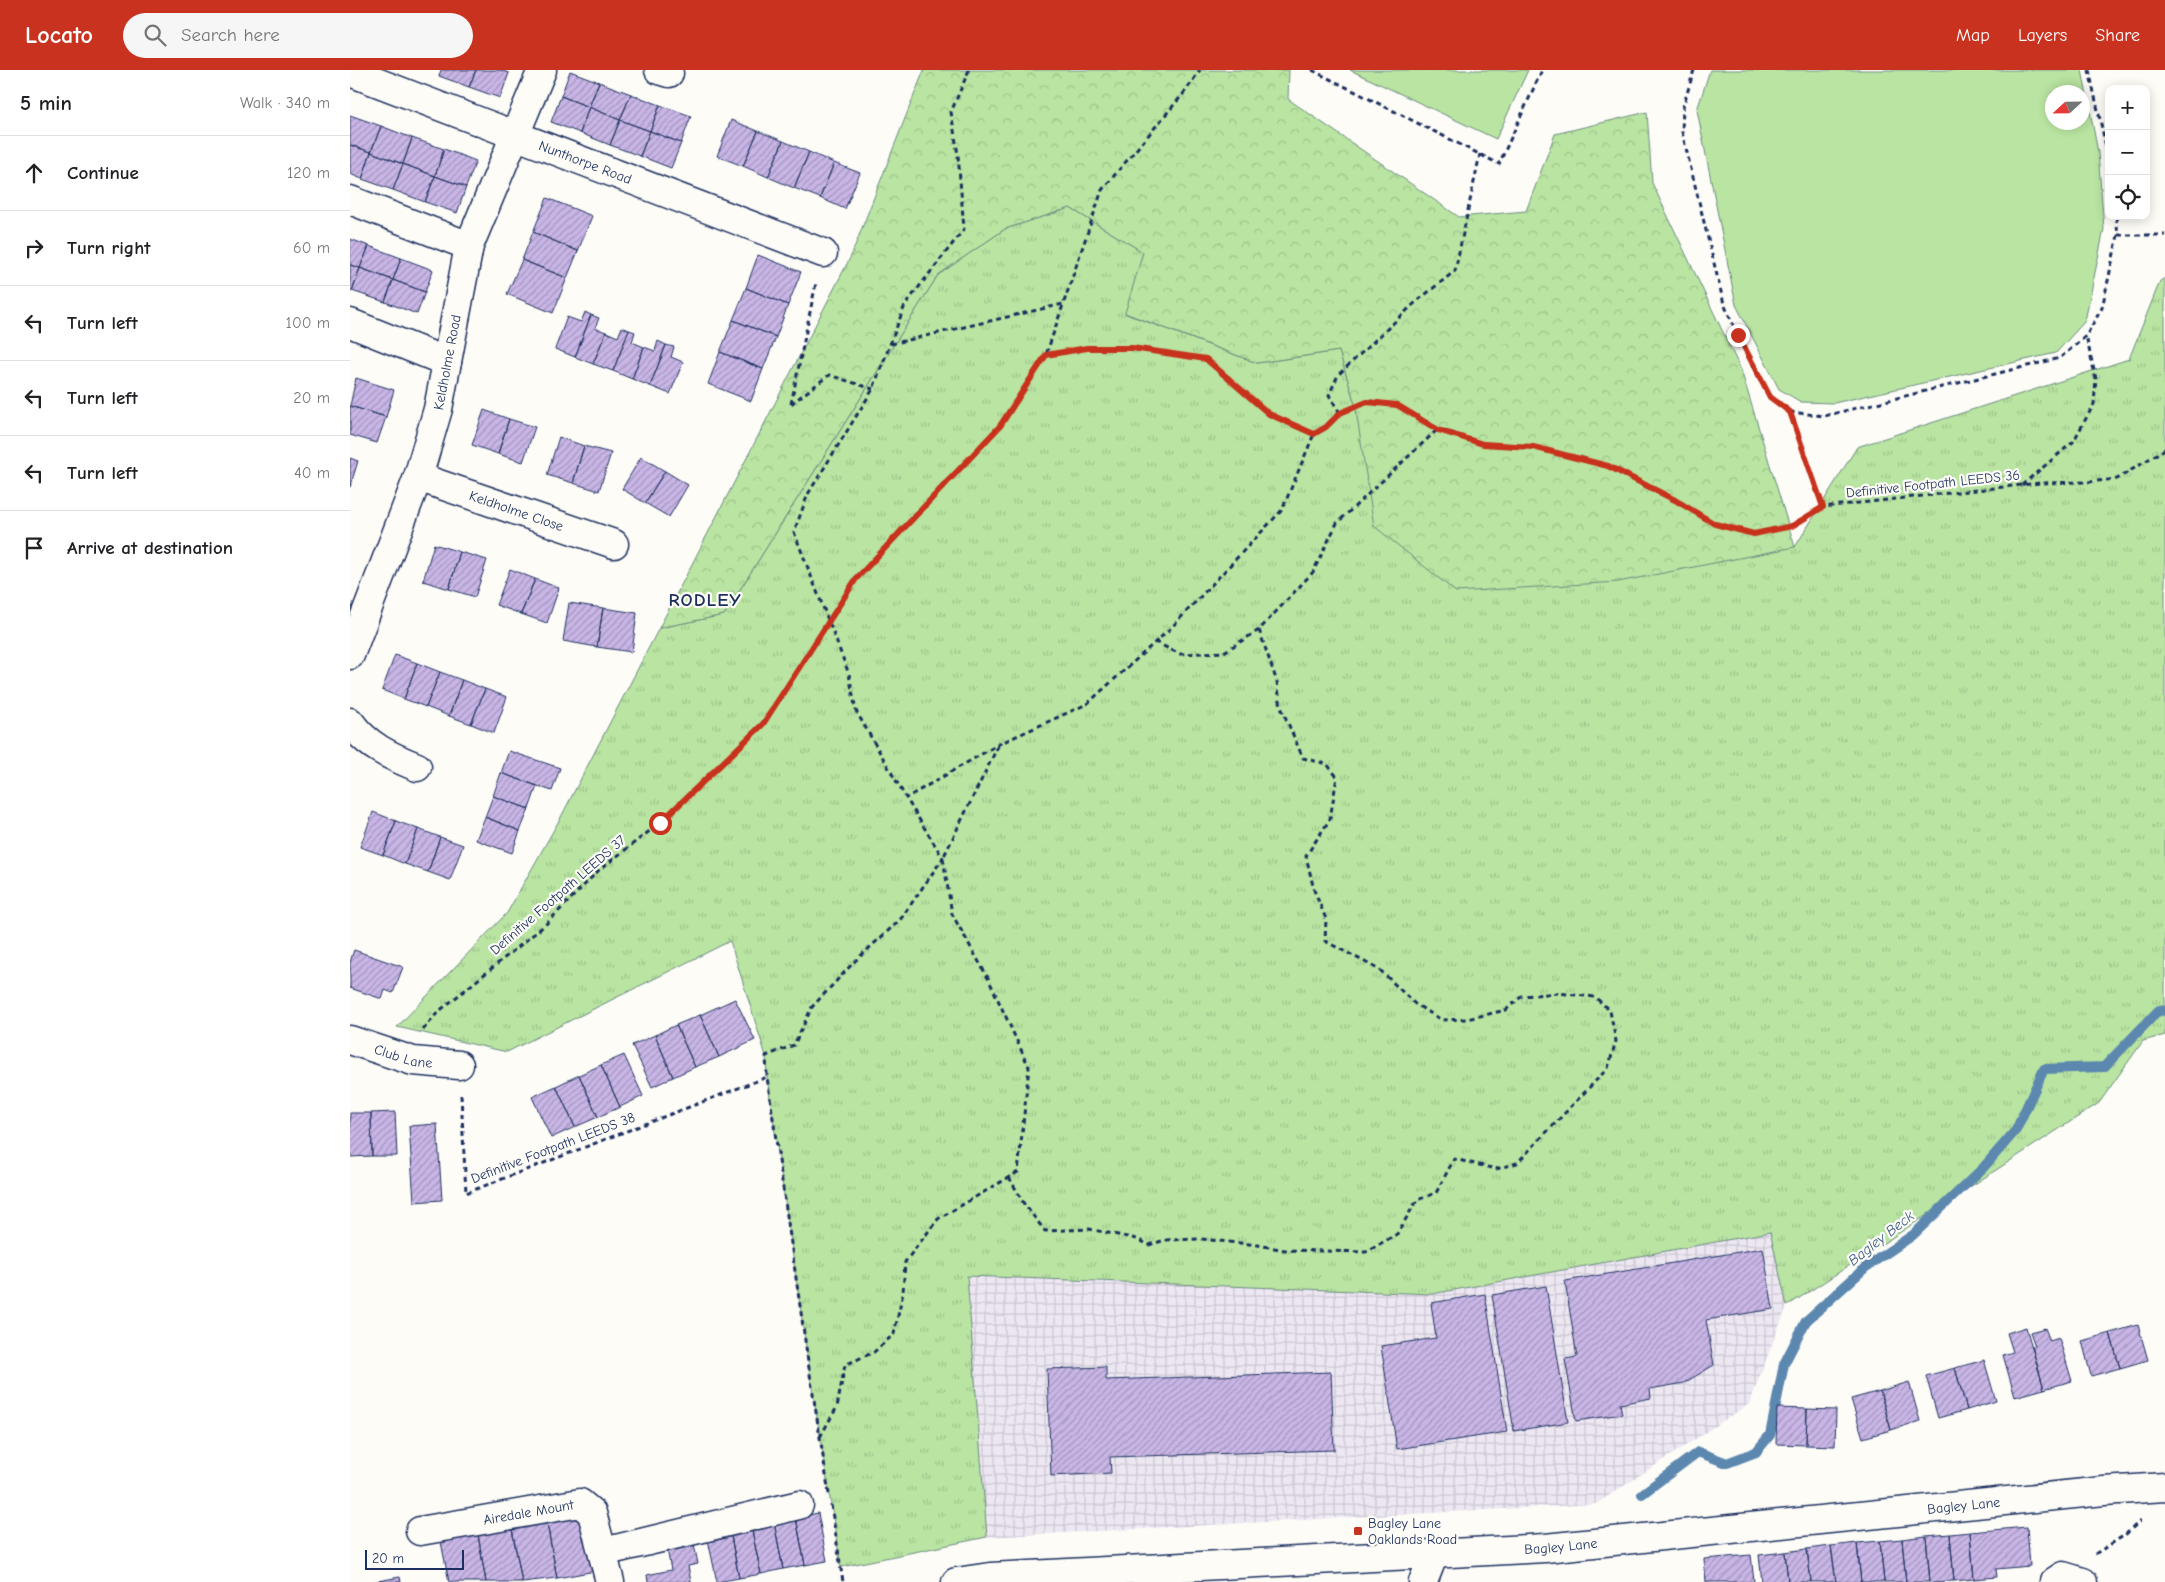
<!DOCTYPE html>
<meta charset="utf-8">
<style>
:root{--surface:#fff;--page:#f6f6f6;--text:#202124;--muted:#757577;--line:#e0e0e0;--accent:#c8321e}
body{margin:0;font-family:"Comic Neue",sans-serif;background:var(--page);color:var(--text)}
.controls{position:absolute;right:15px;top:15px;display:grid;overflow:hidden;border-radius:10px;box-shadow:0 2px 12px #0003}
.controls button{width:45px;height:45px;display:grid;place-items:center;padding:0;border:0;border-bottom:1px solid var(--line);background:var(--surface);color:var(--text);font:25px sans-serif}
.compass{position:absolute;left:1695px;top:15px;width:45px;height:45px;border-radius:50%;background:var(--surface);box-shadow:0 2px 12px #0003;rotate:248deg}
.scale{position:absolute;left:15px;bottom:12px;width:99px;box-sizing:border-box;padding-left:5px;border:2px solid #1b2f5e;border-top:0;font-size:14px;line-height:18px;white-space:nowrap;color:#1b2f5e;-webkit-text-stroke:4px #fdfcf7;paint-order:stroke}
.stop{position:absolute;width:15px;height:15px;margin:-11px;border:4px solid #c8321e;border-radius:50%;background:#fff}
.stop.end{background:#c8321e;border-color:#fff;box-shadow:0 1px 5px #0008}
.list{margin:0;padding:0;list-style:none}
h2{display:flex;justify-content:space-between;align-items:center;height:65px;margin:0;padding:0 20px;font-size:21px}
h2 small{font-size:16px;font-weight:400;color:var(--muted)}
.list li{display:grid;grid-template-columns:32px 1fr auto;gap:15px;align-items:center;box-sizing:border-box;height:75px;padding:0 20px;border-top:1px solid var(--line)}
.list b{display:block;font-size:19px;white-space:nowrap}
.list em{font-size:16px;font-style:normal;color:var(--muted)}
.icon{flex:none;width:28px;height:28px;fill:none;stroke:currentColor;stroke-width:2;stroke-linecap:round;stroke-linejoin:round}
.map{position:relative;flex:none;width:1815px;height:1512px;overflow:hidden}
header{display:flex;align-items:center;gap:30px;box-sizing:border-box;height:70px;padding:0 25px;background:var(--accent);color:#fff}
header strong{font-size:24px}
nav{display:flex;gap:28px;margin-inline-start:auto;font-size:18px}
.search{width:350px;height:45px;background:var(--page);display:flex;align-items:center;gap:12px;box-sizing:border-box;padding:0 18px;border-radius:28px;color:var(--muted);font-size:19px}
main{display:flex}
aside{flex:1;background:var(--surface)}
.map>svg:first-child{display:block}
</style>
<header>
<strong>Locato</strong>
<div class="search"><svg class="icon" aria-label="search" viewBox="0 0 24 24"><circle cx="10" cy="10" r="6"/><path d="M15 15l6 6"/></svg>Search here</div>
<nav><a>Map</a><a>Layers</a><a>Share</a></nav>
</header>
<main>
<aside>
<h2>5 min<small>Walk · 340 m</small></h2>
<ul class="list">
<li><svg class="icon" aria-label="ahead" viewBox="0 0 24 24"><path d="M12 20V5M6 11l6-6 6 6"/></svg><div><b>Continue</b></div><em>120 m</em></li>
<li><svg class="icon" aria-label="right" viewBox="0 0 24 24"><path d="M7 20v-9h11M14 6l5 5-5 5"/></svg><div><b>Turn right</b></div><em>60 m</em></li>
<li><svg class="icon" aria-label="left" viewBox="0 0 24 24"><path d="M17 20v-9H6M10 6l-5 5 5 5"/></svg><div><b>Turn left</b></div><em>100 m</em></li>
<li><svg class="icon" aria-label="left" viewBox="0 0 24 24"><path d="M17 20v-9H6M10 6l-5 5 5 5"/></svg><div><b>Turn left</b></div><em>20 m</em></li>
<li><svg class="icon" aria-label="left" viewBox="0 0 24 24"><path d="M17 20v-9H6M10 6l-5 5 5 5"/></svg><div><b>Turn left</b></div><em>40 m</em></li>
<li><svg class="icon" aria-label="arrive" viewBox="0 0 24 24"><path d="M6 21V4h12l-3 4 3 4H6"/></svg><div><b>Arrive at destination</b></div></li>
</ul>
</aside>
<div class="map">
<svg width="1815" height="1512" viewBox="0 0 1815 1512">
<defs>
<pattern id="industrial-grid" width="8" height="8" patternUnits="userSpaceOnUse" patternTransform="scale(1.25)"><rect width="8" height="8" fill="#ede7f2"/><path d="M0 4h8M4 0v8" fill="none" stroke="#cbc6d2"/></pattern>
<pattern id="grass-tufts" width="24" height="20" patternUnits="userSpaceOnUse" patternTransform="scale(1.25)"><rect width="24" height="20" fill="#b9e4a1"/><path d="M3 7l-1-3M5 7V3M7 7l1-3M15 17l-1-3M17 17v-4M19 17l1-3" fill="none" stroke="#9ec48d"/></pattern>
<pattern id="forest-crowns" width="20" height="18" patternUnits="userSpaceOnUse" patternTransform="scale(1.25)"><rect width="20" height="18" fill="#b9e4a1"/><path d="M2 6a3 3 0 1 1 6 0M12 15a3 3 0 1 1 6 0" fill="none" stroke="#9ec48d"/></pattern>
<pattern id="building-hatch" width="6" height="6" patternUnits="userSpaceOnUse" patternTransform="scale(1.25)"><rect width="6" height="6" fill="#c9b6e6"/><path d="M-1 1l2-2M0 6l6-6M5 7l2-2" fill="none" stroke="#a294be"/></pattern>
</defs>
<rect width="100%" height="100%" fill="#fdfcf7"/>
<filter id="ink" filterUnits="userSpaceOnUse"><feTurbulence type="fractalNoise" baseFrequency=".02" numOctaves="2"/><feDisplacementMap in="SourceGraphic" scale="10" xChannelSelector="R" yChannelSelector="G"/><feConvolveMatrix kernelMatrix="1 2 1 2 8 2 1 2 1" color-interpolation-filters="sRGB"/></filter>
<g filter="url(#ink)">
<path fill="url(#industrial-grid)" d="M1421,1162L1437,1236L1399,1334L1246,1434L637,1467L617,1206L1082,1224Z"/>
<path fill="url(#grass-tufts)" stroke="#6a8a80" d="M720,138L793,182L776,244L907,293L989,281L1005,334L1445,477L1507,377L1779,289L1810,211L1815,208V965L1793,971L1749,1033L1437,1236L1420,1162L1082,1224L617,1206L637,1467L491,1497L459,1298L417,1007L416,986L380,871L157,982L47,957L157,843L211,747L309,558L374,545L588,205L655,159Z"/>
<path fill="url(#forest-crowns)" stroke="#6a8a80" d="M574,0H939L938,29L1109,147L1176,141L1205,64L1297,42L1302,113L1391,300L1445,477L1268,512L1106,522L1024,456L1005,334L989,281L907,293L775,243L793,182L720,138L655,159L588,205L374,545L309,558L501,186Z"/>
<path fill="#b9e4a1" stroke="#6a8a80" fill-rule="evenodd" d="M1000,0H1178L1146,69Z
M1360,0H1732L1748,82L1754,159L1735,251L1706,283L1484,333L1451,332L1429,319L1386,235L1347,40ZM1732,22V52H1702V22Z"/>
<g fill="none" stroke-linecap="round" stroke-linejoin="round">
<path stroke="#5c88b0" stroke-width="10" d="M1292,1424L1348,1382L1377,1393L1406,1382L1420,1365L1434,1294L1456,1251L1516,1197L1563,1165L1633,1098L1666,1060L1694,999L1754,997L1809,940L1815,941"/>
</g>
<path fill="url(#building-hatch)" stroke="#1b2f5e" d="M91,0H126L119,17L89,6Z
M126,0H150L159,3L150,28L119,17Z
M220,1L249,12L239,37L211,26Z
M249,12L281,24L270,50L239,37Z
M281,24L310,35L300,61L270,50Z
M211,26L239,37L230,63L201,52Z
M310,35L341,46L331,73L300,61Z
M239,37L270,50L260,75L230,63Z
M0,45L31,56L21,82L0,75Z
M270,50L300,61L290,86L260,75Z
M381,50L408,61L393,96L367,86Z
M31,56L62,68L53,94L21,82Z
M300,61L331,73L321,98L290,86Z
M408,61L433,71L418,107L393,96Z
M62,68L94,79L85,106L53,94Z
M433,71L459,82L444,118L418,107Z
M0,75L21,82L12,109L0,104Z
M94,79L126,91L116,117L85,106Z
M21,82L53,94L43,120L12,109Z
M459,82L484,93L470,128L444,118Z
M484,93L510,103L495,139L470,128Z
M53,94L85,106L75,132L43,120Z
M85,106L116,117L107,143L75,132Z
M197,128L242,146L228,181L183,162Z
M183,162L228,181L217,208L172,190Z
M0,169L19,176L10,198L0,195Z
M19,176L51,188L43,210L10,198Z
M408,185L451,202L438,235L396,218Z
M51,188L83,200L75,222L43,210Z
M172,190L217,208L203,243L157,224Z
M0,195L10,198L2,221L0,220Z
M10,198L43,210L35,232L2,221Z
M43,210L75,222L67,244L35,232Z
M396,218L438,235L426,267L383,250Z
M235,242L241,245L225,287L205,279L217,247L231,252Z
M241,245L249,248L245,258L256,262L243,294L225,287Z
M383,250L426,267L413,299L370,282Z
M272,257L279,260L263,301L243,294L256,262L268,267Z
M279,260L285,262L282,272L294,277L282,309L263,301Z
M308,271L316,275L300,316L282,309L294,277L305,281Z
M316,275L324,277L321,287L333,292L320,324L300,316Z
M370,282L413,299L401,331L358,314Z
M6,308L44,320L36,347L0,336Z
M0,336L36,347L27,373L0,365Z
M134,340L159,349L148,384L122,375Z
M159,349L185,357L173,392L148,384Z
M209,367L234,376L223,413L197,405Z
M234,376L261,383L249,421L223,413Z
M291,387L315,401L295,433L272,419Z
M0,388L8,391L0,417Z
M315,401L338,415L319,447L295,433Z
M84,474L110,482L99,519L73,511Z
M110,482L137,490L125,527L99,519Z
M160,499L185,509L171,544L146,535Z
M185,509L209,518L197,553L171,544Z
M219,533L253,538L247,577L213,571Z
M253,538L287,543L282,582L247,577Z
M45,585L67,593L54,629L32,620Z
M67,593L90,602L76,637L54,629Z
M90,602L112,610L99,646L76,637Z
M112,610L135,619L121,654L99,646Z
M135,619L157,627L144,663L121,654Z
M159,681L210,698L202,721L151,703Z
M151,703L187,716L179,739L143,726Z
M143,726L179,739L170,761L135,747Z
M23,742L46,751L33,785L10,777Z
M135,747L170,761L162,783L126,770Z
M46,751L68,759L55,794L33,785Z
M68,759L90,767L78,802L55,794Z
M90,767L113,775L100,810L78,802Z
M4,880L53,897L43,923L35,920L32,929L0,918V892Z
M385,929L405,970L369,987L350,945Z
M350,945L369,987L345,997L326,955Z
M326,955L345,997L323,1007L305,965Z
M305,965L323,1007L302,1017L282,975Z
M274,985L293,1026L270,1037L251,995Z
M251,995L270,1037L248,1047L229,1005Z
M229,1005L248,1047L225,1057L206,1016Z
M206,1016L225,1057L201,1068L182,1027Z
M45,1042L47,1086H22L21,1043Z
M0,1043H21L22,1086L0,1087Z
M87,1054L92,1130L64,1132L59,1056Z
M1413,1178L1423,1239L1356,1250L1364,1295L1334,1313L1300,1319L1301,1328L1270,1334L1272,1344L1226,1351L1215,1289L1227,1287L1215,1211Z
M1196,1216L1218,1352L1164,1361L1142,1225Z
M1135,1224L1157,1362L1047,1379L1031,1276L1086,1268L1081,1233Z
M1788,1255L1798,1290L1770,1298L1760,1263Z
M1676,1257L1694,1319L1665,1327L1653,1285L1663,1282L1657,1263Z
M1695,1258L1700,1271L1709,1268L1722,1311L1694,1319L1682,1276H1685L1680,1262Z
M1760,1263L1770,1298L1741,1306L1732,1271Z
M1634,1290L1646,1331L1617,1340L1605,1298Z
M756,1297V1310L981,1302L984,1380L760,1387L761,1403L701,1406L697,1299Z
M1605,1298L1617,1340L1588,1348L1576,1306Z
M1559,1312L1570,1351L1541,1360L1530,1321Z
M1530,1321L1541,1360L1513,1368L1501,1329Z
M1427,1338L1457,1339L1456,1375L1426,1374Z
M1457,1339L1486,1340L1485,1376L1456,1375Z
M468,1443L477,1491L455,1495L446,1448Z
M235,1446L245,1501L207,1508L197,1453Z
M446,1448L455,1495L433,1499L424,1452Z
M424,1452L433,1499L411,1504L401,1456Z
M197,1453L207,1508L172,1512L162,1459Z
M401,1456L411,1504L389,1508L380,1461Z
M1677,1457L1680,1496L1646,1499L1647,1507L1624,1509L1620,1462Z
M162,1459L172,1512H136L128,1465Z
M380,1461L389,1508L367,1512L357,1465Z
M1620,1462L1624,1509L1604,1511L1600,1464Z
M1600,1464L1604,1511L1580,1512L1576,1466Z
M128,1465L136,1512H99L91,1472Z
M1576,1466L1580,1512H1556L1552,1469Z
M343,1469L348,1494L338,1496L341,1512H298L297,1505L321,1500L316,1474Z
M1552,1469L1556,1512H1534L1530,1471Z
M1530,1471L1534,1512H1511L1507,1473Z
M1507,1473L1511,1512H1486L1481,1476Z
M1481,1476L1486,1512H1461L1457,1479Z
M1457,1479L1461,1512H1438L1435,1482Z
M1435,1482L1438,1512H1412L1409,1485Z
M1401,1485L1404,1512H1356L1354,1489Z
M50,1507L51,1512H22Z"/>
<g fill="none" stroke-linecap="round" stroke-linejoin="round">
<defs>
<g id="minor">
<path d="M309,0L319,3"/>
<path id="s1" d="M0,2L473,183"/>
<path d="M0,130L119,176"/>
<path d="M0,253L97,292"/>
<path id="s2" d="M68,407L264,474"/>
<path id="s3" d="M0,585L68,407L88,339L119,176L192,0"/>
<path d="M0,652C17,676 40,686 67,697"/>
<path id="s4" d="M0,970L63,991L109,995"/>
<path id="s5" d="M70,1461L230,1433L242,1443L260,1512"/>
<path d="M253,1482L449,1435"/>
<path id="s6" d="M606,1512L640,1507L1195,1478L1754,1421L1815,1417"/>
<path d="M1073,1512L1084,1484"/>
<path d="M1704,1512L1713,1506L1733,1512"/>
</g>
</defs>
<use href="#minor" stroke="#1b2f5e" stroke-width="31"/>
<path stroke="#1b2f5e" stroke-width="3" stroke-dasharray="5 4" stroke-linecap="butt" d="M619,0L601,42L608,85L614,159L555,235L523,319L458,424L444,462L499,604L506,641L556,728L649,674L737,634L821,558L932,440L964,364
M962,0L1149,94L1192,0
M1344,0L1333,37L1332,62L1374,234L1388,265L1420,327L1440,342L1474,346L1710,288L1736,266L1752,238L1768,165L1766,146
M1739,0L1759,90
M1768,165H1815
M541,274L713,234
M696,285L737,278H782L856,289L919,344L964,364
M441,334L466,213
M441,334L479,305L523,319
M1440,342L1473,437
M990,343L979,325L988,305L1067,231L1105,201L1130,84
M964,364L976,357L990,343L1017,332L1047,335L1088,359L1133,374L1183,377L1258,396L1325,430L1365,454L1403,464L1441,456L1473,437L1690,413L1738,412L1767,409L1815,379
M1672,415L1723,372L1744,334L1746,309L1736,266
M805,572L830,584L874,582L909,560L963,502L987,453L1088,359
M73,960L88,942L195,855L249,800L310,753L413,654L506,509L650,356L696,285L752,120L834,23L850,0
M111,1025L116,1123L417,1007
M659,1107L674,1134L695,1161L739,1159L787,1169L799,1175L815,1170L851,1169L908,1175L935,1180L1016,1182L1047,1164L1067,1130L1086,1123L1104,1089L1146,1099L1167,1093L1258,998L1266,971L1260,941L1245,927L1208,923L1172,926L1156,940L1117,949L1092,950L1065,934L1030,900L975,871L976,849L964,820L956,786L980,749L987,707L977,694L953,688L931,637L927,612L909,560
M470,1367L487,1337L495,1295L524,1282L544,1264L553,1223L555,1192L588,1149L668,1102L679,997L638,908L602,844L593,788L649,674
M479,1424L459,1298L417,1007L416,986L444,975L462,937L505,891L550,850L593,788L556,728
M481,1435L493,1512
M1745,1484L1775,1465L1790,1451"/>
<use href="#minor" stroke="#fdfcf7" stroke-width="28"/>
</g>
</g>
<g fill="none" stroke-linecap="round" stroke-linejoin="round" filter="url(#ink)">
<path stroke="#c8321e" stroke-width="6" d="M310,753L413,654L506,509L650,356L696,285L737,278H782L856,289L919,344L964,364L976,357L990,343L1017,332L1047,335L1088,360L1133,374L1183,377L1258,396L1325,430L1365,454L1404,464L1442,456L1473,437L1440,342L1420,327L1388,265"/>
</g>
<rect fill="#c8321e" stroke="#fdfcf7" stroke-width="2" x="1003" y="1456" width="10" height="10" rx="2.5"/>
<g text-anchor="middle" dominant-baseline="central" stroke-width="4.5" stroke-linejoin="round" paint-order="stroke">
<g font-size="14" fill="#1b2f5e" stroke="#fdfcf7">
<text stroke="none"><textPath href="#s1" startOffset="252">Nunthorpe Road</textPath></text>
<text stroke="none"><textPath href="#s3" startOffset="309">Keldholme Road</textPath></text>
<text transform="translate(1583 414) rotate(-6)">Definitive Footpath LEEDS 36</text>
<text stroke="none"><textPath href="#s2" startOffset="104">Keldholme Close</textPath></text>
<text transform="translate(208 825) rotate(-41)">Definitive Footpath LEEDS 37</text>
<text stroke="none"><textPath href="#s4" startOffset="56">Club Lane</textPath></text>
<text transform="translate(203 1078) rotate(-21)">Definitive Footpath LEEDS 38</text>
<text stroke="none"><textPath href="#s6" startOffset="1011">Bagley Lane</textPath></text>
<text stroke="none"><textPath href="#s5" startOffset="110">Airedale Mount</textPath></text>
<text stroke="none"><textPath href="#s6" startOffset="606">Bagley Lane</textPath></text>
</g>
<g font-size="14" fill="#1b2f5e" stroke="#fdfcf7" text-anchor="start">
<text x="1018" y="1453">Bagley Lane<tspan x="1018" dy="16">Oaklands Road</tspan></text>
</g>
<g font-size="15" font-style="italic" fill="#3c5b87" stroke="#fdfcf7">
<text transform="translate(1531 1168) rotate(-38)">Bagley Beck</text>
</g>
<g font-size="19" font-weight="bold" letter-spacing="1" fill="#1b2f5e" stroke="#fdfcf7">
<text x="355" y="530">RODLEY</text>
</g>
</g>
</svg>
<div class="controls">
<button>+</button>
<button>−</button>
<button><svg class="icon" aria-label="locate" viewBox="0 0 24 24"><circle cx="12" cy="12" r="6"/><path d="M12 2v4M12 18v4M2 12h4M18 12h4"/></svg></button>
</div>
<svg class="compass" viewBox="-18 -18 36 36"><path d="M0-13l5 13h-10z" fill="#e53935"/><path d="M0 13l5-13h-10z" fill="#757577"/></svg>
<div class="scale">20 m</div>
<div class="stop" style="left:310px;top:753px"></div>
<div class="stop end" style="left:1388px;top:265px"></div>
</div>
</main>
